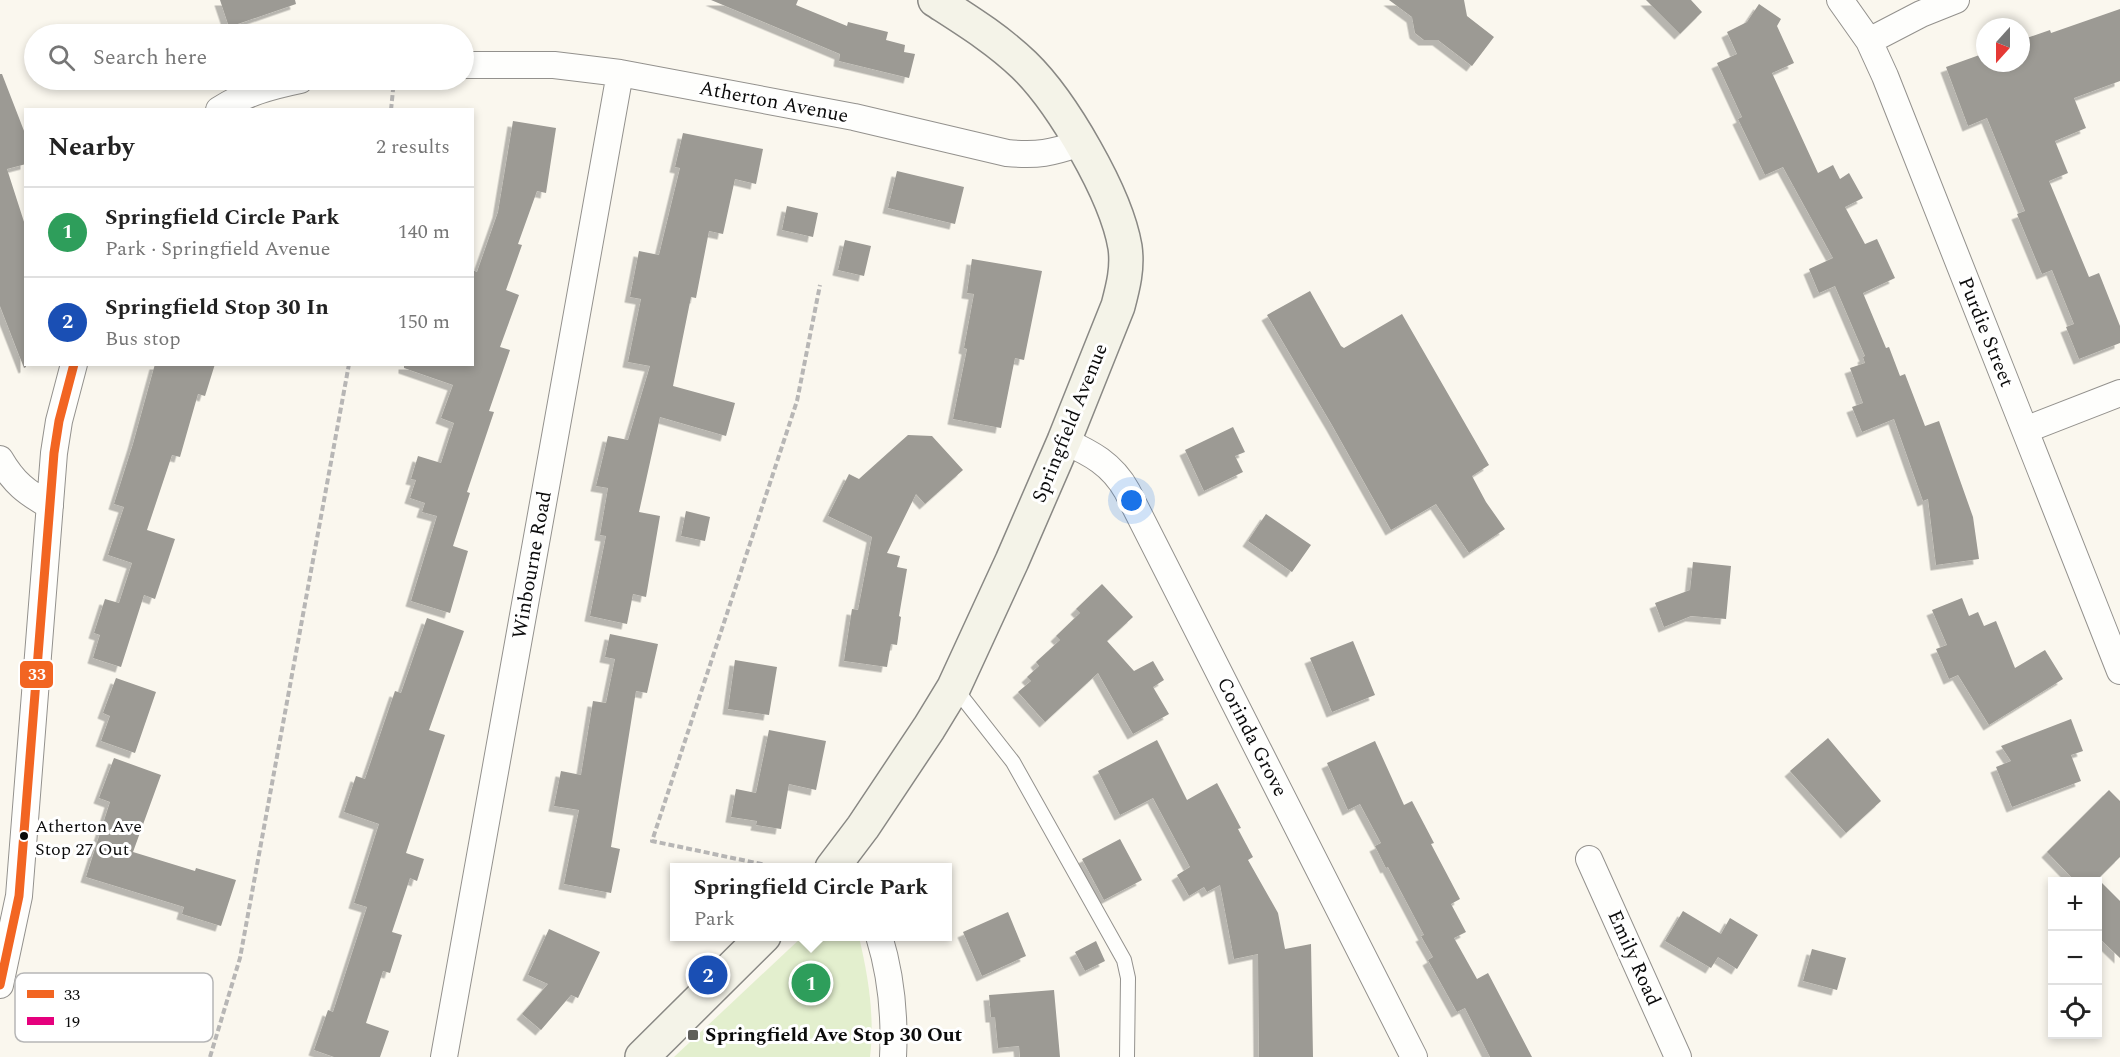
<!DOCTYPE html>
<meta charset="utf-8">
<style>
:root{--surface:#fff;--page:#f6f6f6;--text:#222;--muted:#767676;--line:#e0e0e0;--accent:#ea580c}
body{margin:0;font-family:Spectral,serif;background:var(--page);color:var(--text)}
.controls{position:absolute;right:18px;bottom:18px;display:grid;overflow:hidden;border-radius:0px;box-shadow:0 3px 9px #0003}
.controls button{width:54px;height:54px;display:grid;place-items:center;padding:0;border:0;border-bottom:2px solid var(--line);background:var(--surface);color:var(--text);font:30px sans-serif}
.compass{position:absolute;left:1976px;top:18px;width:54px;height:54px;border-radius:50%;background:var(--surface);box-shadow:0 3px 9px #0003;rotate:201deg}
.you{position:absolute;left:1132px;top:501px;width:21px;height:21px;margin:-15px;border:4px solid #fff;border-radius:50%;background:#1a73e8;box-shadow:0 0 0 9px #1a73e833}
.badge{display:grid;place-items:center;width:39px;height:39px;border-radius:50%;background:var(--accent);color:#fff;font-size:20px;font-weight:700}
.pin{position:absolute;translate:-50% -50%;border:3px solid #fff;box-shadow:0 2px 6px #0006}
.popup{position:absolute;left:670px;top:863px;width:282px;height:78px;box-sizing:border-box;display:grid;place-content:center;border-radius:0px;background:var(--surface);filter:drop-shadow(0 2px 4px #0005);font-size:20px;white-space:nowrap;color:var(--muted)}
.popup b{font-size:22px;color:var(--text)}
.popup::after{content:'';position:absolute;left:50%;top:100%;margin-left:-12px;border:12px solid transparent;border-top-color:var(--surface)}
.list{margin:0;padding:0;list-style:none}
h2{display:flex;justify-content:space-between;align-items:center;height:78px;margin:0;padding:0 24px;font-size:26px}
h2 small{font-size:20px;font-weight:400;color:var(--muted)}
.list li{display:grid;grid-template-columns:39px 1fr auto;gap:18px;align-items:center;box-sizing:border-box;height:90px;padding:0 24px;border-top:2px solid var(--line)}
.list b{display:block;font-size:22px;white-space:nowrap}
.list p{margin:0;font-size:20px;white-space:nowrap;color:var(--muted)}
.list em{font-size:20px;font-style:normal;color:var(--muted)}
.icon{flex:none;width:33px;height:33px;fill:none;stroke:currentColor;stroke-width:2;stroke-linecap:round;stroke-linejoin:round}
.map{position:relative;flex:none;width:2120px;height:1057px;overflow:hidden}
.search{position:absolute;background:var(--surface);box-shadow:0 3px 9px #0003;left:24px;top:24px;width:450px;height:66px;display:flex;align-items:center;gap:15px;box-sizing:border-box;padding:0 21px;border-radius:33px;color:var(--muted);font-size:22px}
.panel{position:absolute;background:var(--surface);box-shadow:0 3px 9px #0003;left:24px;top:108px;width:450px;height:258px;border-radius:0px}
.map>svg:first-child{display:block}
</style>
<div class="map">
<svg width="2120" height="1057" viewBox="0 0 2120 1057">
<defs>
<filter id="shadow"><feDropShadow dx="-5.5" dy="5.5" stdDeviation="0" flood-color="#0004"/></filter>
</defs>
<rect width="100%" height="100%" fill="#faf7ee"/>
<path fill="#e3efce" d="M803,936L859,937C868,975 875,1017 870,1057H674Z"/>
<path fill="#9c9a94" filter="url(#shadow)" d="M220,0H295L296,4L229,27Z
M711,0H798L796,5L847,26L848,22L888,32L886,40L905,45L904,52L915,54L909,78L839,61L840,54Z
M1389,0H1464L1467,16L1494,37L1472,66L1438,40H1424L1415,33L1412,17Z
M1646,0H1691L1702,12L1680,34Z
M1759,4L1781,19L1777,26L1794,63L1772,73L1818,173L1833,165L1840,179L1849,173L1863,198L1845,207L1865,244L1877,239L1895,278L1863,293L1886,348L1889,347L1900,376L1905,374L1925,426L1939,421L1973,517L1979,559L1936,565L1928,499L1923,501L1894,419L1862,432L1852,407L1863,403L1850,368L1865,363L1863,357L1865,356L1835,286L1819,293L1809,269L1833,258L1783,167L1765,175L1738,119L1742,117L1717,63L1737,54L1727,32L1747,22Z
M2120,9V81L2074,98L2086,128L2055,141L2068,173L2049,181L2089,277L2099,273L2120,326V343L2079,359L2066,327L2074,324L2052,270L2042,274L2017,214L2025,211L1987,118L1968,126L1946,67L1985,53V63H2021V40L2050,30L2051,33Z
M0,74H2L26,136V164L7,169L26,228V367L24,368L0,306Z
M513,121L556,128L546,193L537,191L518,244L522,245L506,290L519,295L500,347L510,350L489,411L494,412L467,492L470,493L453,546L468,551L450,613L411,601L437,516L422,512L425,503L410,498L416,480L411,479L418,456L441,463L454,423L441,418L453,385L404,368V364H472V270L477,272L498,212Z
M683,133L763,149L756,184L735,179L723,234L709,231L696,298L691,297L673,386L735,403L726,436L660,417L639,512L660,516L646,597L633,594L627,624L590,616L606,536L600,535L608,488L596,486L608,436L628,440L650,366L628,362L641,299L630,297L639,251L659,255L680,168L675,167Z
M897,171L964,187L955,224L888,208Z
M787,206L818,213L813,237L782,230Z
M845,240L871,246L864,276L838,270Z
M972,259L1042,271L1024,360L1015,358L1001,428L953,419L967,349L964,348L974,294L967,293Z
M1310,291L1341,346L1344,348L1402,314L1489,465L1472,476L1486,502L1505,529L1469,553L1436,504L1391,530L1332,425L1267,315Z
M155,364H215L205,396L198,394L180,457L172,455L147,530L175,539L155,599L144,595L121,667L93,658L100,635L94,633L105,599L119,603L132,563L108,555L124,507L114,504L133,444Z
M1233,427L1245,452L1235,456L1243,472L1204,491L1185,450Z
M908,435L932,436L963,470L925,504L916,494L887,553L900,556L897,567L907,569L899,616L901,617L897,645L891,644L887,667L844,661L852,609L858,610L872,537L828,516L849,474L859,479Z
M686,511L710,517L705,541L681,536Z
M1266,514L1311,545L1292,572L1248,541Z
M1693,562L1731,566L1726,619L1691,616L1664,627L1655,603L1690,590Z
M1102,584L1133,617L1107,641L1134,671L1153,661L1164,680L1153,687L1169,714L1133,734L1098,673L1045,722L1018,692L1031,681L1027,677L1039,666L1036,662L1060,640L1056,636L1080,613L1076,609Z
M1962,598L1969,616L1978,612L1984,626L1996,621L2015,668L2045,650L2063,679L1989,725L1958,675L1949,679L1936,649L1947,645L1932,610Z
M427,618L464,631L429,730L445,735L406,853L424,859L417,881L410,878L392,932L402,935L390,973L383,971L366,1023L389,1031L380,1057H334L314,1050L328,1010L333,1012L367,907L354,903L379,824L344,812L356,776L365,779L395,691L401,693Z
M610,634L658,644L647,693L636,691L611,847L620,849L611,893L564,884L579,810L554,806L561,771L581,775L593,701L606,703L615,659L605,657Z
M1353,641L1375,695L1332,712L1310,658Z
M735,660L777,667L769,715L728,709Z
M116,678L156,692L135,753L101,741L110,716L103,713Z
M2071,719L2083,751L2071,755L2081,781L2012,807L1996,767L2011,761L2001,746Z
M769,730L826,741L816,790L789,784L781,829L756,825L757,821L731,817L736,789L756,793Z
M1828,738L1881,801L1846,833L1790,771Z
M1157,740L1187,800L1217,783L1241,828L1238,829L1253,857L1248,860L1278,913L1285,949L1311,944L1313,1057H1259L1258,954L1234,959L1220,885L1207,892L1204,887L1189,896L1177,875L1190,867L1153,798L1120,815L1098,771Z
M1375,741L1404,805L1412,801L1434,843L1431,844L1460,899L1451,904L1466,932L1454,938L1477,979L1488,973L1532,1057H1490L1465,1008L1457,1012L1428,960L1433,957L1421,936L1424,935L1388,867L1386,868L1375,846L1381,843L1360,804L1348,810L1327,763Z
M114,758L161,775L133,852L195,871L196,868L236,880L221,926L182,914L184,907L86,877L110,802L99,798Z
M2109,790L2120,801V857L2098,879L2120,901V958L2097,936V880L2076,882L2047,852Z
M1120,839L1142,880L1104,900L1082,859Z
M1683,911L1721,934L1730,918L1758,935L1737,969L1718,957L1711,968L1665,941Z
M1008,912L1026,956L982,976L963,932Z
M549,929L600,952L578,998L571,995L541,1030L522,1014L548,984L528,975Z
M1096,941L1105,961L1085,971L1075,952Z
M1812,949L1846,958L1837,990L1803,981Z
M1054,990L1060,1057H1020L1019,1046L998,1048L995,1017H991L989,995Z"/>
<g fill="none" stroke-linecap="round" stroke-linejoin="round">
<defs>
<path id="lane" d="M955,688L1013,762L1124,960L1128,978L1127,1057"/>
<path id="street" d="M1840,0L1869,41L1885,76L2120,671
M1869,41L1921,14L1956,0
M464,65H554L620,73L854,117L1007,153C1038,156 1051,153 1081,143
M219,110C245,93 271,86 300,80
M2025,430L2120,393
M1064,441C1091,453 1112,464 1127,491L1414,1057
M0,459C14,483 26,492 50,506
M1589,859L1678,1057
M879,936C891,975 895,1017 893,1057
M0,985L19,896L54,453L59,421L74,364
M444,1057L620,73"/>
<path id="secondary" d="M832,868L863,827L929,728L954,687L1012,561L1064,441L1118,306C1123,287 1128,268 1125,247C1116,194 1062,102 1024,65C997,39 966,20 935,0
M642,1057L764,936"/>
</defs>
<use href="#lane" stroke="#93918d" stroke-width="16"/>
<use href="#street" stroke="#93918d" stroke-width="28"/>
<use href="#secondary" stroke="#898884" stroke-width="36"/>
<path stroke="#b7b6b5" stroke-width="4" stroke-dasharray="6 3" stroke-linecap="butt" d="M391,110L394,80
M780,868L652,841L797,401L820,285
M210,1057L240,958L349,364"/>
<use href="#lane" stroke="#fefefc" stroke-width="14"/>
<use href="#street" stroke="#fefefc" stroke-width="26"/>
<use href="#secondary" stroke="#f4f3e8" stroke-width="33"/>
<defs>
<path id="bus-1" d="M0,985L19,896L54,453L59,421L74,364"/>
</defs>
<use href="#bus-1" stroke="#fff" stroke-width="14"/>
<use href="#bus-1" stroke="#f26522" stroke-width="9"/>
</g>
<circle fill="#0b0b0b" stroke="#fff" stroke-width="2" cx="24" cy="836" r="5"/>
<rect fill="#5f5e5a" stroke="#fff" stroke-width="2" x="687" y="1029" width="12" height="12" rx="3"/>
<g text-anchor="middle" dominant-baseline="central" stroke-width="6" stroke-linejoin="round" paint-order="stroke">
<g font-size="18" fill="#0b0b0b" stroke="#fff" text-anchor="start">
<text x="35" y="826">Atherton Ave<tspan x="35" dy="23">Stop 27 Out</tspan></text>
</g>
<g font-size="20" fill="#0b0b0b" stroke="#fff">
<text transform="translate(774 102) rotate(11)">Atherton Avenue</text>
<text transform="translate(1986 332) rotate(68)">Purdie Street</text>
<text transform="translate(1070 423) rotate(-68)">Springfield Avenue</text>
<text transform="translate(532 565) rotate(-80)">Winbourne Road</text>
<text transform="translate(1252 737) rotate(63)">Corinda Grove</text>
<text transform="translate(1634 958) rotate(66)">Emily Road</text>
</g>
<g font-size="20" font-weight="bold" fill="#0b0b0b" stroke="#fff" text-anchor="start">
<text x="705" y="1035">Springfield Ave Stop 30 Out</text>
</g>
</g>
<rect x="15" y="973" width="198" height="69" rx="9" fill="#fff" stroke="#b6b6b6" stroke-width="1.5"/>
<rect x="27" y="990" width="27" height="8" fill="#f26522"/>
<rect x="27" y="1017" width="27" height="8" fill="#e5007d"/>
<g font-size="16" fill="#0b0b0b">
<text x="64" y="1000">33</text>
<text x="64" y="1027">19</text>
</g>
<rect stroke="#fff" stroke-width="2" x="19" y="660" width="35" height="29" rx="6" fill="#f26522"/>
<g font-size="16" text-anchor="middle" font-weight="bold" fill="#fff">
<text x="37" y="680">33</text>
</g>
</svg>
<div class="controls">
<button>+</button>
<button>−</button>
<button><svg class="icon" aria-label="locate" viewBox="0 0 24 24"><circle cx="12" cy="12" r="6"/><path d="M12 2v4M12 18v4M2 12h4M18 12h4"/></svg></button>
</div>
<svg class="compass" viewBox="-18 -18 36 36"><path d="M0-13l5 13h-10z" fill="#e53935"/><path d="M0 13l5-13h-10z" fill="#767676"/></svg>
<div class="you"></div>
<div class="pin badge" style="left:811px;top:983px;background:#2e9e5b">1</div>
<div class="popup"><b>Springfield Circle Park</b>Park</div>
<div class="pin badge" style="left:708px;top:975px;background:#1a4fb4">2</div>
<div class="search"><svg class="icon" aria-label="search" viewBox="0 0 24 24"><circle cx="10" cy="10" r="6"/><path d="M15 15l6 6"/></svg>Search here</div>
<section class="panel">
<h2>Nearby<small>2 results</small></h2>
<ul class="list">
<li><span class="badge" style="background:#2e9e5b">1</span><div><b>Springfield Circle Park</b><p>Park · Springfield Avenue</p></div><em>140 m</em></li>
<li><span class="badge" style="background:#1a4fb4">2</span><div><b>Springfield Stop 30 In</b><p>Bus stop</p></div><em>150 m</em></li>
</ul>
</section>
</div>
